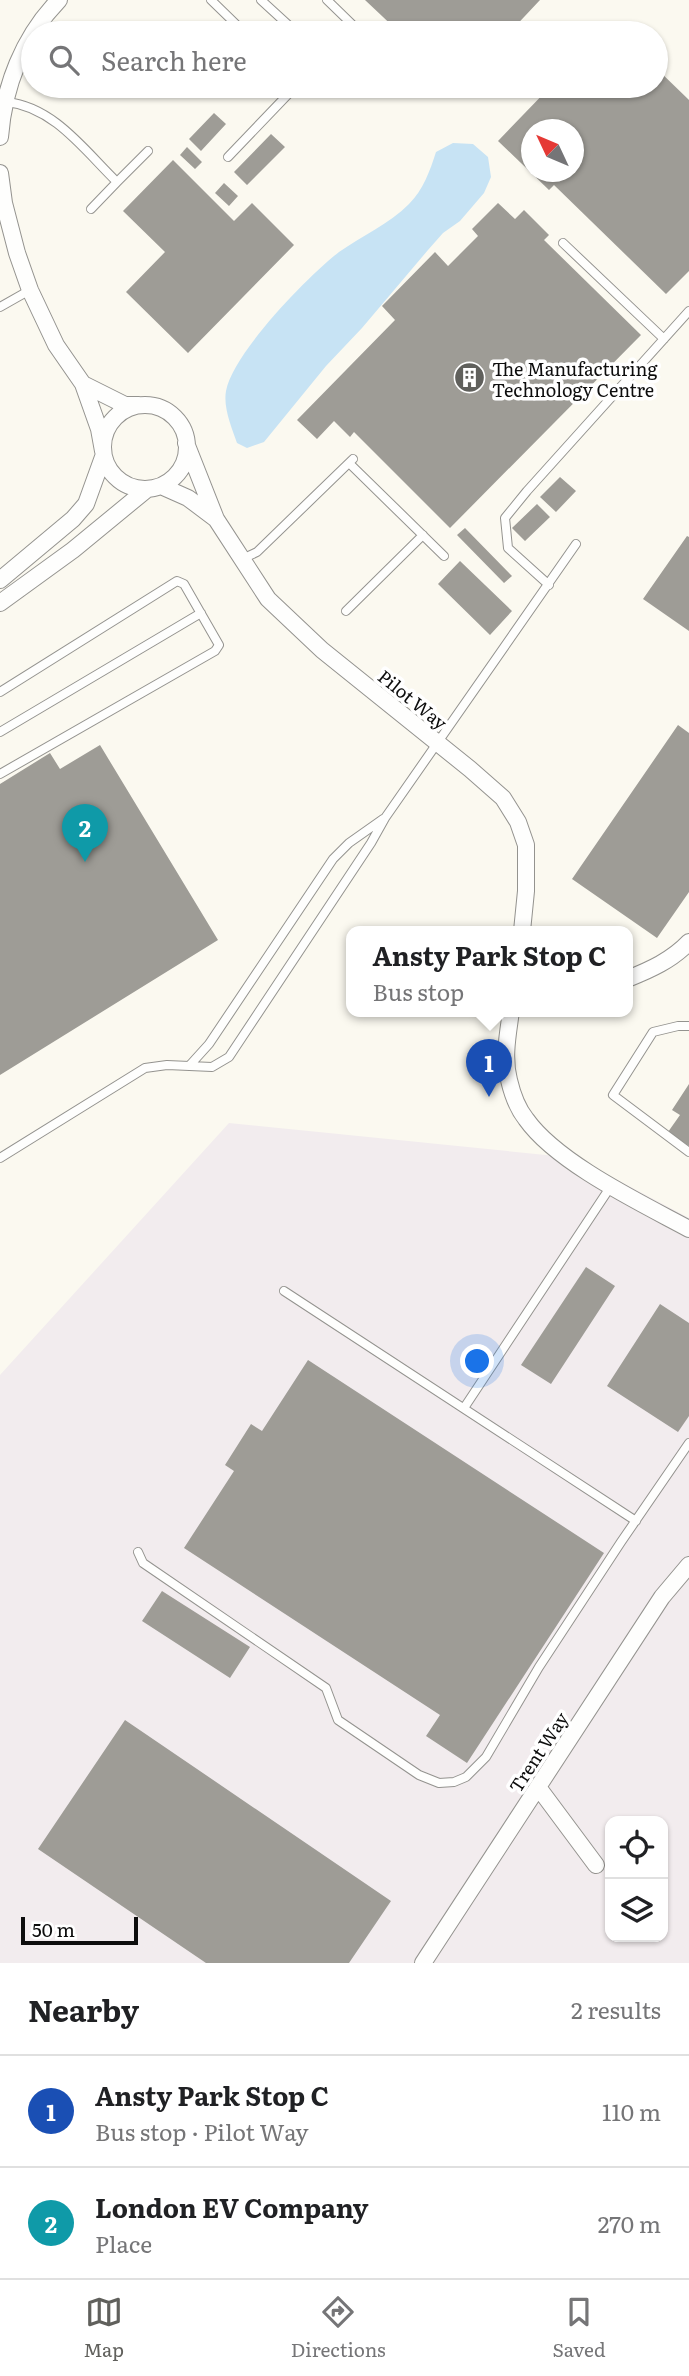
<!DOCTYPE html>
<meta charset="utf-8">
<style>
:root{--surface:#fff;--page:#f6f6f6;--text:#202124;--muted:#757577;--line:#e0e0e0;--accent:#60605c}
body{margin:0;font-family:Literata,serif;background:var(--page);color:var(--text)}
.controls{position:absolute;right:21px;bottom:21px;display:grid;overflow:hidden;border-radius:14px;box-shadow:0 2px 5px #0004}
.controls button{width:63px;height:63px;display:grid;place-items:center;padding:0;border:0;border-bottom:2px solid var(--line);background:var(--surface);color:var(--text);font:35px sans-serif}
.compass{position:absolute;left:521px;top:119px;width:63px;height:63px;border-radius:50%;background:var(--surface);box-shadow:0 2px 5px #0004;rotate:314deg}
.scale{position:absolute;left:21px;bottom:18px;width:117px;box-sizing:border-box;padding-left:7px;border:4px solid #0d0d0d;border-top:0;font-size:19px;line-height:24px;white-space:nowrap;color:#0d0d0d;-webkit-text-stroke:5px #fff;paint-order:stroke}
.you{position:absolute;left:478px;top:1362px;width:24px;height:24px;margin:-18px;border:5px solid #fff;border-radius:50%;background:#1a73e8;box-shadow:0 0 0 10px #1a73e833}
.badge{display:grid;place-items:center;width:46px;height:46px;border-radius:50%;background:var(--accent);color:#fff;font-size:23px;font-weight:700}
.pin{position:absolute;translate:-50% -58px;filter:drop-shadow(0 2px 4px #0008)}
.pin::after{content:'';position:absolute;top:37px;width:24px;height:21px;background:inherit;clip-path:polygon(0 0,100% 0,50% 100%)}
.popup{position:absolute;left:346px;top:926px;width:287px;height:91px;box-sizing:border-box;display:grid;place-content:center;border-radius:14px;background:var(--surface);filter:drop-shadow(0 2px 5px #0005);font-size:23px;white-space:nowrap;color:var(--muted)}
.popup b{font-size:26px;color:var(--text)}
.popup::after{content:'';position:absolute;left:50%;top:100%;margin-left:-14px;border:14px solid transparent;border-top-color:var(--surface)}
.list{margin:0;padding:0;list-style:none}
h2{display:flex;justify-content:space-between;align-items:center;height:91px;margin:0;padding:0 28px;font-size:30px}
h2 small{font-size:23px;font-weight:400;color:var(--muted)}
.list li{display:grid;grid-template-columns:46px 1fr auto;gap:21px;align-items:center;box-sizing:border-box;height:112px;padding:0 28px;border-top:2px solid var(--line)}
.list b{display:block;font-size:26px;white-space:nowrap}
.list p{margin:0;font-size:23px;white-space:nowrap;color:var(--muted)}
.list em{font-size:23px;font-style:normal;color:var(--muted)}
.icon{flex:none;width:38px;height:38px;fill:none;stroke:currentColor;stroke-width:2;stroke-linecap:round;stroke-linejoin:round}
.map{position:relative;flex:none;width:689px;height:1963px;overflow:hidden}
.search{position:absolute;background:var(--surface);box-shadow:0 2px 5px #0004;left:21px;right:21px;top:21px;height:77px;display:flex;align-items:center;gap:18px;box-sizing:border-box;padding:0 24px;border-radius:38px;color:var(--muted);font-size:26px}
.sheet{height:315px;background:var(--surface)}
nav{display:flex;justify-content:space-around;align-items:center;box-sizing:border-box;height:98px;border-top:2px solid var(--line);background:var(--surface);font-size:19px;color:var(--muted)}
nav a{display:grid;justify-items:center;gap:4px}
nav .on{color:var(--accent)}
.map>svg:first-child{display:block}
</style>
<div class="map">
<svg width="689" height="1963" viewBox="0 0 689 1963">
<rect width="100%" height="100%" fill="#fbf9f0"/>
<path fill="#f2ecee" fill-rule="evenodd" d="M229,1123L576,1158L689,1218V1963H0V1375ZM610,1821H663V1937H610Z"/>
<path fill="#c7e3f4" d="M453,143L473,144L488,157L491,177L484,193L460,221L443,233L428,250L362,328L326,366L264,442L247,448L237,443C232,428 223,408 226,391C233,353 308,276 339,252C362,236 389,224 409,204C423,190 430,171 436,152Z"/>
<path fill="#9e9c96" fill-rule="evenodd" d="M365,0H540L509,33H400Z
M656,68L689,100V271L666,294L554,185L549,190L498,141L551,86H656ZM532,130H574V172H532Z
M214,113L226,124L201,151L189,139Z
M271,134L285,147L247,185L234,172Z
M187,147L202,162L195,169L180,155Z
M173,160L234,221L252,203L294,245L188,353L126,292L165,252L123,211Z
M224,183L238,196L229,206L215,193Z
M498,203L515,219L524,210L549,235L544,240L641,335L450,528L354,432L350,437L334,421L317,439L297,420L395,320L382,306L435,252L448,266L478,236L472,229Z
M560,477L576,491L556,512L540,497Z
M537,504L550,517L525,541L512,528Z
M465,528L512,576L504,583L457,535Z
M687,536L689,537V631L643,599Z
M460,561L512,611L490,635L438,584Z
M678,725L689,733V892L657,938L572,879Z
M100,745L218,940L0,1075V784L50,753L60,769Z
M689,1084V1146L668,1132L680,1115L672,1110Z
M586,1267L615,1286L551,1384L521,1365Z
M660,1304L689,1323V1416L678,1432L607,1386Z
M308,1360L604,1553L467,1763L426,1736L440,1715L184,1548L234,1471L225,1465L251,1424L262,1431Z
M162,1591L250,1647L230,1678L142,1621Z
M125,1720L391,1901L349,1963H206L38,1849Z"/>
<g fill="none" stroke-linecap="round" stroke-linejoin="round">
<defs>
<path id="lane" d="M211,0L245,33
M261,0L297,33
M327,0L361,33
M7,102C54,107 85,151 117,182L148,151
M228,157L296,86
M91,209L117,182
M563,243L664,339
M0,307L30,290
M349,463L444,556
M242,559L257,552L353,459
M549,585L508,548L505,518L527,491L689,311
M346,611L423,535
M0,692L177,581L184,584L219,645L215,651L0,774
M0,732L201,613
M689,1026H678L653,1032L613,1095L689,1152
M190,1065L209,1044L333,859L349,843L383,819
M0,1158L145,1068L167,1065L212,1067L229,1057L371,843L385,818L576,544
M284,1291L636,1521
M464,1408L611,1186
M138,1552L143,1563L326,1688L338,1720L419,1775L439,1783L454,1782L466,1777L486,1757L539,1667L621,1542L689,1443"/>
<path id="street" d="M0,137C4,86 23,37 59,0
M0,173L4,203L17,253L30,290L56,345L83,384L99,429L103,451
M83,384L125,405H139
M103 447a42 42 0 1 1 84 0a42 42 0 1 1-84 0Z
M186,443L216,519L268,599L322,650L470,769L503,798L518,822L526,845V891L522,931
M161,486L188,498L216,519
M0,580L73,519L86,504L103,457
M0,603L73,550L146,490
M627,979C650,970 672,960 689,942
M511,1011C508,1034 503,1057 509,1080C512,1093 518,1109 526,1119C557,1163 641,1203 689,1229
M538,1787L596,1865
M423,1963L662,1597L689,1565"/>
</defs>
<use href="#lane" stroke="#94938f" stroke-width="10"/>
<use href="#street" stroke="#94938f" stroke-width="18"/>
<use href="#lane" stroke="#fefefd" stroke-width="8"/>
<use href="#street" stroke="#fefefd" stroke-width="16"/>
</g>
<defs>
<symbol id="building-disc" viewBox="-11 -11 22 22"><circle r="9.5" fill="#60605c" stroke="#fff"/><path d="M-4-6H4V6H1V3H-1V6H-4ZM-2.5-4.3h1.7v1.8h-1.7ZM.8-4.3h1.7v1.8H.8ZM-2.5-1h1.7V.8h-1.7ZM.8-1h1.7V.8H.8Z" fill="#fff"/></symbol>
</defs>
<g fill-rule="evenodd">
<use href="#building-disc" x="452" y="360" width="35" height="35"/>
</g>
<g text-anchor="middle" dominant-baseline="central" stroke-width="7" stroke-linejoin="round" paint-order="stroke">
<g font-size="18" fill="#0d0d0d" stroke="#fff" text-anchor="start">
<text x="492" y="368">The Manufacturing<tspan x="492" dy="21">Technology Centre</tspan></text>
</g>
<g font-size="18" fill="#0d0d0d" stroke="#fff">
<text transform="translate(413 699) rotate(39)">Pilot Way</text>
<text transform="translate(538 1752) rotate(-57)">Trent Way</text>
</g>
</g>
</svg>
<div class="controls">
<button><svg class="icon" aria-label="locate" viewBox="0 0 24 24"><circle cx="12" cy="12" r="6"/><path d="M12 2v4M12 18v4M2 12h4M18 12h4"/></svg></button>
<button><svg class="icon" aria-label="layers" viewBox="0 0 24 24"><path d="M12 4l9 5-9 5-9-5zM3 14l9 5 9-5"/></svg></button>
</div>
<svg class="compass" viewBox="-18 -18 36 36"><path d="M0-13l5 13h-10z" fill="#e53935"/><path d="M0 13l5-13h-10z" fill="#757577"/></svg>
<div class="scale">50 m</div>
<div class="you"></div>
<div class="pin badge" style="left:489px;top:1097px;background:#1a4fb4">1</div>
<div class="popup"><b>Ansty Park Stop C</b>Bus stop</div>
<div class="pin badge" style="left:85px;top:862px;background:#0f9aa8">2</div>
<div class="search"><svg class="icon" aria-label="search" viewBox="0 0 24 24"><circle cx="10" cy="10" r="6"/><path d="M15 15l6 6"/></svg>Search here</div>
</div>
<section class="sheet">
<h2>Nearby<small>2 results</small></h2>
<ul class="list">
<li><span class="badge" style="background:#1a4fb4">1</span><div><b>Ansty Park Stop C</b><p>Bus stop · Pilot Way</p></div><em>110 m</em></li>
<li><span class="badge" style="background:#0f9aa8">2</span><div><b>London EV Company</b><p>Place</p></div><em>270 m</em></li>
</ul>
</section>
<nav>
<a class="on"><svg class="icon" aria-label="map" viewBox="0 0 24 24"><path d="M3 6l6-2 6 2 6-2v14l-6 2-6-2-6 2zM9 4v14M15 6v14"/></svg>Map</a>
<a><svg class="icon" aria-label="directions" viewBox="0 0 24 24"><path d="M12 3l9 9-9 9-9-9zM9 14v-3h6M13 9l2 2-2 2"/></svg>Directions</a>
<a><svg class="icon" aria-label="saved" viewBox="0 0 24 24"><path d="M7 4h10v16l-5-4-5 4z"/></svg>Saved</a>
</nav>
